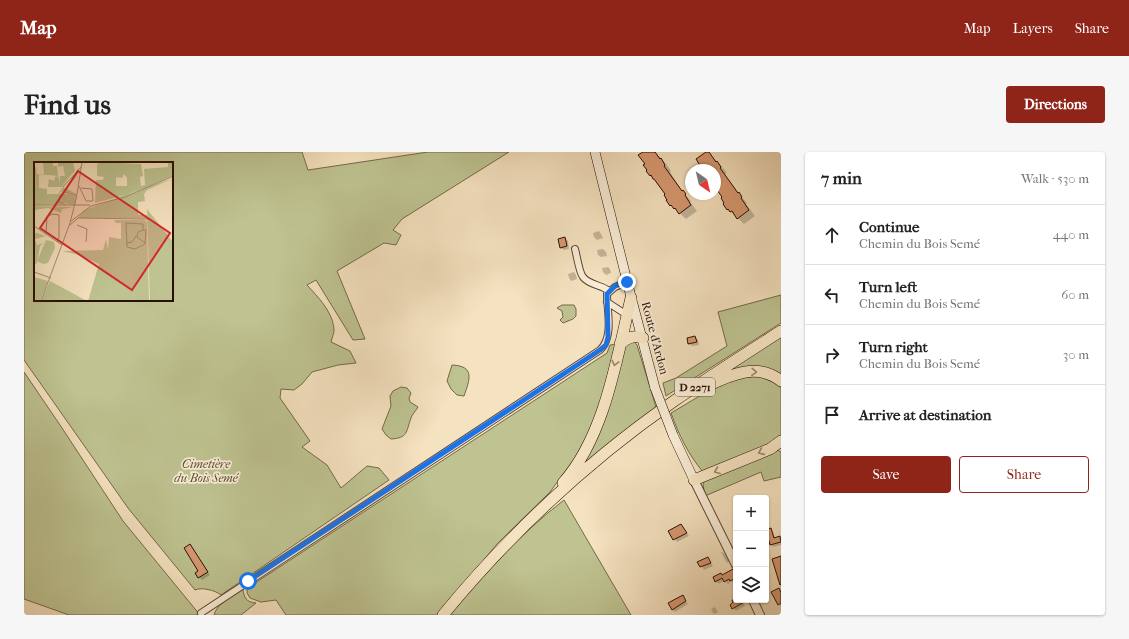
<!DOCTYPE html>
<meta charset="utf-8">
<style>
:root{--surface:#fff;--page:#f6f6f6;--text:#222;--muted:#767676;--line:#e0e0e0;--accent:#8f2418}
body{margin:0;font-family:"IM FELL French Canon",serif;background:var(--page);color:var(--text)}
.controls{position:absolute;right:12px;bottom:12px;display:grid;overflow:hidden;border-radius:4px;box-shadow:0 1px 3px #0004}
.controls button{width:36px;height:36px;display:grid;place-items:center;padding:0;border:0;border-bottom:1px solid var(--line);background:var(--surface);color:var(--text);font:20px sans-serif}
.compass{position:absolute;left:661px;top:12px;width:36px;height:36px;border-radius:50%;background:var(--surface);box-shadow:0 1px 3px #0004;rotate:146deg}
.stop{position:absolute;width:12px;height:12px;margin:-9px;border:3px solid #1a73e8;border-radius:50%;background:#fff}
.stop.end{background:#1a73e8;border-color:#fff;box-shadow:0 1px 4px #0008}
.list{margin:0;padding:0;list-style:none}
h2{display:flex;justify-content:space-between;align-items:center;height:52px;margin:0;padding:0 16px;font-size:17px}
h2 small{font-size:13px;font-weight:400;color:var(--muted)}
.list li{display:grid;grid-template-columns:26px 1fr auto;gap:12px;align-items:center;box-sizing:border-box;height:60px;padding:0 16px;border-top:1px solid var(--line)}
.list b{display:block;font-size:15px;white-space:nowrap}
.list p{margin:0;font-size:13px;white-space:nowrap;color:var(--muted)}
.list em{font-size:13px;font-style:normal;color:var(--muted)}
.actions{display:flex;gap:8px;padding:12px 16px}
.actions a{flex:1;padding:9px 0;border:1px solid var(--accent);border-radius:4px;text-align:center;font-size:14px;color:var(--accent)}
.actions .main{background:var(--accent);color:#fff}
.icon{flex:none;width:22px;height:22px;fill:none;stroke:currentColor;stroke-width:2;stroke-linecap:round;stroke-linejoin:round}
.map{position:relative;flex:none;width:757px;height:463px;overflow:hidden;border-radius:4px}
header{display:flex;align-items:center;gap:24px;box-sizing:border-box;height:56px;padding:0 20px;background:var(--accent);color:#fff}
header strong{font-size:19px}
nav{display:flex;gap:22px;margin-inline-start:auto;font-size:14px}
.intro{display:flex;align-items:center;justify-content:space-between;box-sizing:border-box;height:96px;padding:0 24px}
h1{margin:0;font-size:28px}
.button{padding:10px 18px;border-radius:4px;background:var(--accent);color:#fff;font-size:14px;font-weight:700}
main{display:flex;gap:24px;padding:0 24px}
aside{flex:1;background:var(--surface);border-radius:4px;box-shadow:0 1px 3px #0004}
.map>svg:first-child{display:block}
</style>
<header>
<strong>Map</strong>
<nav><a>Map</a><a>Layers</a><a>Share</a></nav>
</header>
<div class="intro"><h1>Find us</h1><a class="button">Directions</a></div>
<main>
<div class="map">
<svg width="757" height="463" viewBox="0 0 757 463">
<rect width="100%" height="100%" fill="#f5e2c0"/>
<filter id="stains"><feTurbulence type="fractalNoise" baseFrequency=".005" numOctaves="4"/><feColorMatrix values="0 0 0 0 .2 0 0 0 0 .09 0 0 0 0 .02 0 0 0 .5 -.17"/></filter>
<radialGradient id="worn" r=".72"><stop offset=".6" stop-color="#630" stop-opacity="0"/><stop offset="1" stop-color="#630" stop-opacity=".3"/></radialGradient>
<path fill="#bec391" stroke="#746948" fill-rule="evenodd" d="M0,0H278L284,18L404,0H485L378,67L369,78L377,83L372,93L360,91L313,119L341,187L329,188L292,128L283,133C294,145 309,160 310,178C310,181 308,186 307,190L326,199L332,211L314,213L288,220L278,232L270,238L257,237L256,246L286,289L278,295L303,313L317,336L343,314L355,316L365,328L197,443C191,438 177,435 171,438L104,356L0,208ZM11,11H148V148H11Z
M757,143V171L642,244L639,231L652,226L703,194L694,160Z
M538,153H550L552,157V164L549,167L539,171L536,168L539,165L538,159L533,156Z
M757,184V226L700,219Z
M609,188L613,193L632,255L552,320L600,193Z
M592,192L572,267L551,306L526,340L473,392L414,463H262L252,448L237,450L226,446L223,441V437L231,431L583,201L586,193Z
M428,213C451,214 446,227 440,244L433,243L427,237L423,229Z
M0,220L36,273L99,369L176,463H45L0,447Z
M735,224L753,232L757,236V284L747,292L679,320C664,302 655,283 647,261L689,236L715,226Z
M377,235L383,236L387,241L385,246L386,250L394,255C392,259 388,262 387,266C382,280 384,286 367,287L362,283L358,277L367,254L366,244L369,239Z
M753,298L757,300V325L740,329L737,320L681,344L679,332L682,327Z
M540,348L607,463H425C460,422 497,381 540,348Z
M219,437C220,446 222,450 232,451L217,463H190C193,451 210,443 219,437Z"/>
<path fill="#0003" d="M621,0H631L643,13L647,19L646,20L658,39L667,49L666,50L673,59L662,67L647,53L643,49V43L624,18L622,12Z
M684,0L699,16L703,21L701,22L714,41L723,51L722,52L731,64L720,72L704,57L700,45L691,34V18H679Z
M575,79L577,82L579,86L573,88L570,85L569,81Z
M541,86L544,89L545,97L540,98L537,96Z
M579,97L582,100L583,104L577,105L574,103L573,98Z
M584,115L586,117L587,121L582,123L579,120L578,116Z
M550,120L552,123L553,127L547,129L545,126L544,122Z
M671,185L674,188L675,193L668,194L665,192Z
M719,343L722,346H713V345Z
M657,373L665,384L653,390L646,379Z
M747,377L749,380L751,386L757,385V393L749,395L747,392Z
M168,396L186,423L178,428L172,422L176,419Z
M697,400H698L701,402L705,410L703,411L701,408Z
M684,406L689,414L680,418L675,410Z
M757,406V455L748,441L757,436L753,426H755Z
M709,419L712,422V430L710,431L708,429L704,432L700,428L695,432L692,429Z
M658,444L664,452L651,460L648,457Z
M712,447L718,448L721,454L712,459L707,453L711,451L710,449Z
M691,455L694,460L690,462L687,457Z"/>
<path fill="#d89972" stroke="#290f00" d="M619,0H631L636,7L637,6L641,13L640,14L658,39L659,38L662,42L661,43L667,53L655,62L651,56L650,57L647,53L646,54L642,48H643L640,43L641,42L630,27H629L627,23L626,24L622,19L623,18L619,13L621,12L614,3Z
M682,0H685L692,10L693,9L697,15L696,16L714,41L715,40L718,45L717,46L725,58L713,67L708,59L706,60L704,57L703,58L699,52L700,51L697,46L698,45L691,35V18H673L677,15L672,7Z
M541,85L543,94L536,96L534,87Z
M671,184L673,190L664,192L663,186Z
M657,372L663,381L649,388L644,379Z
M747,376L750,386L756,384L757,390L746,393L742,378Z
M166,392L184,420L174,426L171,421L174,419L160,396Z
M757,404V432L756,433L748,407Z
M684,405L687,411L676,415L673,410Z
M709,417L712,422L710,424L712,426L706,429L705,427L700,430L698,426L691,430L689,425L697,421L698,423Z
M755,436L757,441V451L754,453L747,440Z
M659,443L662,449L648,458L644,451Z
M708,448H724L708,457L706,453L709,450Z"/>
<g fill="none" stroke-linecap="round" stroke-linejoin="round">
<defs>
<path id="minor" d="M551,97C553,104 555,120 559,125C565,133 578,133 585,139
M583,150L603,163
M177,461L576,198C590,185 583,159 583,142L591,135L603,130"/>
<path id="tertiary" d="M670,328L712,413
M729,448L736,463"/>
<path id="secondary" d="M571,0L605,137L631,236
M649,283L670,328"/>
<path id="trunk" d="M596,192C603,186 609,183 619,186
M683,234C706,223 734,210 757,229
M670,328L746,297L757,289
M539,331C581,284 593,205 607,146
M419,463C485,383 565,308 650,249C685,225 721,202 757,179"/>
</defs>
<use href="#minor" stroke="#5c4430" stroke-width="8"/>
<use href="#tertiary" stroke="#5c4430" stroke-width="10"/>
<use href="#secondary" stroke="#290f00" stroke-width="10"/>
<use href="#trunk" stroke="#290f00" stroke-width="12"/>
<use href="#minor" stroke="#f8ecd6" stroke-width="6"/>
<use href="#tertiary" stroke="#f8ecd6" stroke-width="8"/>
<use href="#secondary" stroke="#f8ecd6" stroke-width="9"/>
<use href="#trunk" stroke="#f5e2c0" stroke-width="11"/>
<defs>
<path id="secondary-bridge" d="M631,236L649,283"/>
</defs>
<use href="#secondary-bridge" stroke="#290f00" stroke-width="10" stroke-linecap="butt"/>
<use href="#secondary-bridge" stroke="#f8ecd6" stroke-width="9"/>
</g>
<defs><path id="oneway-chevron" d="M-2-3.5L2.5 0L-2 3.5" fill="none" stroke-width="1.6" stroke-linecap="round" stroke-linejoin="round"/></defs>
<g stroke="#99836a">
<use href="#oneway-chevron" transform="translate(591 211) rotate(104)"/>
<use href="#oneway-chevron" transform="translate(730 220) rotate(3)"/>
<use href="#oneway-chevron" transform="translate(737 300) rotate(156)"/>
<use href="#oneway-chevron" transform="translate(693 319) rotate(158)"/>
</g>
<g fill="none" stroke-linecap="round" stroke-linejoin="round">
<path stroke="#1a73e8" stroke-width="5" d="M224,429L576,198L582,193L584,185L583,142L591,134L603,130"/>
</g>
<g text-anchor="middle" dominant-baseline="central" stroke-width="3.5" stroke-linejoin="round" paint-order="stroke">
<rect fill="#f8ecd6" stroke="#675140" stroke-width="1" x="651" y="226" width="40" height="18" rx="3"/>
<g font-size="11" font-weight="bold" fill="#290f00">
<text x="671" y="235">D 2271</text>
</g>
<g font-size="12" fill="#290f00" stroke="#f8ecd6">
<text transform="translate(631 186) rotate(75)">Route d'Ardon</text>
</g>
<g font-size="12" font-style="italic" fill="#5d4e33" stroke="#f8ecd6">
<text x="182" y="312">Cimetière<tspan x="182" dy="14">du Bois Semé</tspan></text>
</g>
</g>
<g transform="translate(10 10)">
<rect width="139" height="139" fill="#f5e2c0"/>
<path d="M9,0H19V4H23L24,14L5,12V26L13,27V32H24L29,25L43,32L29,29L25,32L28,42L0,43V5H2L3,12L10,13ZM24,0H39L41,9L36,14H31L29,4L24,5ZM68,0L107,2L109,14L106,15L107,24L111,23L110,7L134,5V0H139V13L103,30L61,41L62,18H69L70,15L63,14V2ZM90,12L93,16V24H82V15L88,16ZM24,14L26,21V14H36L28,25H14L15,17L20,19L21,15ZM139,16L113,28L110,32L111,39L104,40V53H113L112,56H44L50,48ZM28,31L42,33L41,43L28,41L26,33ZM0,44L40,45L28,47L27,51L14,46L0,48ZM113,47L139,80V139H116ZM80,58H110L113,60L115,139H54L65,102L45,93L28,89L69,88L72,77L74,88L75,75L87,77V61H82ZM3,71L12,74L1,77L3,83L10,81L6,84L3,101L0,103V72ZM12,78L20,80L21,86L14,101L9,102L3,99ZM0,115L14,119L6,139H0ZM16,119L53,139H7Z" fill="#bec391" fill-rule="evenodd"/>
<path fill="none" stroke="#a38e73" stroke-width="1" d="M45,24L52,39H59L58,27L47,26M29,25L47,5M43,32L48,0M0,43H56M31,43L25,39L26,33L31,30L43,33M36,60L57,44L91,35L139,14M92,61L109,62V68H112L111,82L101,87L93,85ZM36,63L44,56L114,57M43,63L53,67L52,80M0,64L28,83M109,68L104,70L103,75L111,81M12,72L13,55L18,52L25,53V76L23,80M92,81L98,80L102,74M0,110L17,116M7,139L36,61L43,33"/>
<path fill="#d62828" fill-opacity="0.15" stroke="#d62828" stroke-width="2" d="M44,9L136,71L98,128L6,66Z"/>
<rect width="139" height="139" fill="none" stroke="#290f00" stroke-width="2"/>
</g>
<rect width="100%" height="100%" filter="url(#stains)"/>
<rect width="100%" height="100%" fill="url(#worn)"/>
</svg>
<div class="controls">
<button>+</button>
<button>−</button>
<button><svg class="icon" aria-label="layers" viewBox="0 0 24 24"><path d="M12 4l9 5-9 5-9-5zM3 14l9 5 9-5"/></svg></button>
</div>
<svg class="compass" viewBox="-18 -18 36 36"><path d="M0-13l5 13h-10z" fill="#e53935"/><path d="M0 13l5-13h-10z" fill="#767676"/></svg>
<div class="stop" style="left:224px;top:429px"></div>
<div class="stop end" style="left:603px;top:130px"></div>
</div>
<aside>
<h2>7 min<small>Walk · 530 m</small></h2>
<ul class="list">
<li><svg class="icon" aria-label="ahead" viewBox="0 0 24 24"><path d="M12 20V5M6 11l6-6 6 6"/></svg><div><b>Continue</b><p>Chemin du Bois Semé</p></div><em>440 m</em></li>
<li><svg class="icon" aria-label="left" viewBox="0 0 24 24"><path d="M17 20v-9H6M10 6l-5 5 5 5"/></svg><div><b>Turn left</b><p>Chemin du Bois Semé</p></div><em>60 m</em></li>
<li><svg class="icon" aria-label="right" viewBox="0 0 24 24"><path d="M7 20v-9h11M14 6l5 5-5 5"/></svg><div><b>Turn right</b><p>Chemin du Bois Semé</p></div><em>30 m</em></li>
<li><svg class="icon" aria-label="arrive" viewBox="0 0 24 24"><path d="M6 21V4h12l-3 4 3 4H6"/></svg><div><b>Arrive at destination</b></div></li>
</ul>
<div class="actions"><a class="main">Save</a><a>Share</a></div>
</aside>
</main>
